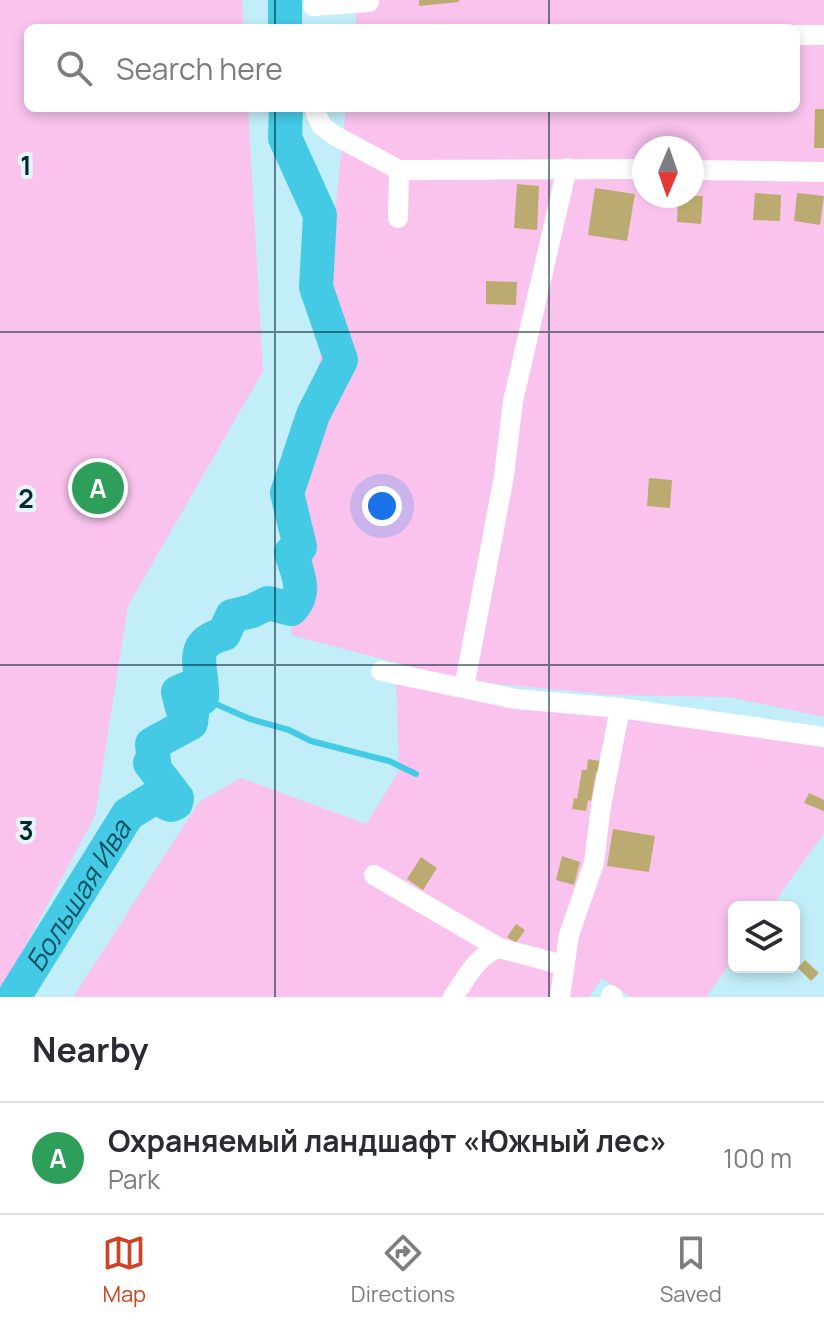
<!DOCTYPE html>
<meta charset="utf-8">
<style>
:root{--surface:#fff;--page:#f7f7f7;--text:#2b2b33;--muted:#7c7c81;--line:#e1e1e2;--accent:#cd4323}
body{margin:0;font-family:Manrope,sans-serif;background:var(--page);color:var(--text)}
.controls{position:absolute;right:24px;bottom:24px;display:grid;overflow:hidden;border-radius:12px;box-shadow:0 4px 12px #0003}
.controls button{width:72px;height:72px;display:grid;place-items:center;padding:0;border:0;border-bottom:2px solid var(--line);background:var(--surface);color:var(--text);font:40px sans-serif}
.compass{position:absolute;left:632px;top:136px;width:72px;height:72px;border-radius:50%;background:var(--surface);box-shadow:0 4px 12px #0003;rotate:182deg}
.you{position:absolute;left:382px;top:506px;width:28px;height:28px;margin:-20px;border:6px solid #fff;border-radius:50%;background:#1a73e8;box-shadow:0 0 0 12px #1a73e833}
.badge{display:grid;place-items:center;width:52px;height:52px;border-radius:50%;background:var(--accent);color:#fff;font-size:26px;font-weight:700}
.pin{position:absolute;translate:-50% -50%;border:4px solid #fff;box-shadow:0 2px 8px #0006}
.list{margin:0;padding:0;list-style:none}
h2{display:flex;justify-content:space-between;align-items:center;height:104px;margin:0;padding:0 32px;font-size:34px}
h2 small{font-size:26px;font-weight:400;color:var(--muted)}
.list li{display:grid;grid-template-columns:52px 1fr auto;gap:24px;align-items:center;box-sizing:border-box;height:112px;padding:0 32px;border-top:2px solid var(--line)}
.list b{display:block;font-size:30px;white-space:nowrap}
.list p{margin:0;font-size:26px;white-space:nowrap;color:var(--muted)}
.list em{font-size:26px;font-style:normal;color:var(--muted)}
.icon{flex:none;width:44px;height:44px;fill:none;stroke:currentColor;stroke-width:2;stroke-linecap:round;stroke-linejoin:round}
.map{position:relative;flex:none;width:824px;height:997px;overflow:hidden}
.search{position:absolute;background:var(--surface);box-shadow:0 4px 12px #0003;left:24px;right:24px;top:24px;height:88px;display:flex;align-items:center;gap:20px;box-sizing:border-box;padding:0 28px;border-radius:12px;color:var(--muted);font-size:30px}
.sheet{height:216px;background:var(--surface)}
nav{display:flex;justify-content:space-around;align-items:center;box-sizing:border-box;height:112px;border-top:2px solid var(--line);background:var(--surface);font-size:22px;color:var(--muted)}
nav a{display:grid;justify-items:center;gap:4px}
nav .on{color:var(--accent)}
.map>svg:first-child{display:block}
</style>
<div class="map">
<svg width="824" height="997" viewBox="0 0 824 997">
<rect width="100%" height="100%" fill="#c1eef9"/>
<path fill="#f9c3ed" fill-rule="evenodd" d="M0,0H242L244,28H28V108H248L263,371L128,606L95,816L0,993Z
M358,0H824V717L728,697L611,695L466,681L291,635L346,108H796V28H355ZM644,148H692V196H644Z
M396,680L824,744V833L771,907H734V958L706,997H631L602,978L589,997H73L199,802L241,778L366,824L399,771Z"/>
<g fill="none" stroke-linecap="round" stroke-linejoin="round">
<path stroke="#45cae5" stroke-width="6" d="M202,698L250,719L289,730L311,741L389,761L416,774"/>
<g stroke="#45cae5" stroke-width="34">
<path d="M285,0V28"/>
<path id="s1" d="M14,997L128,814L162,793L165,795L166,803L171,805L176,803L177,798L150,763L154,762L152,744L191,723L192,715L182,708L178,692L188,688L191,698H202C204,668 185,644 224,634L232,616L252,611L268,603L291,609C308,593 297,571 291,553L300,547L287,493L313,415L341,360L316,287L320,215L285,138L286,108"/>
</g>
</g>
<path fill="#bcab70" d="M419,0H459V2L419,6Z
M815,109H824V148H814Z
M517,184L539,186L537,230L514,228Z
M595,188L635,194L627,241L588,235Z
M755,193L781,195L780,221L753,220Z
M797,193L824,196L820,225L794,221Z
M678,196H703L701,224L677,222Z
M486,281L517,282L516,305L486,304Z
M649,478L672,480L670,508L647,506Z
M588,759L601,761L599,773L596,772L591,801L588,800L586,811L572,809L574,798L577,799L582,770H587Z
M809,793L824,800V811L804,803Z
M613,829L655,836L649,872L607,866Z
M562,856L580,862L574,885L556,880Z
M421,857L437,868L423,890L407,879Z
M516,924L525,930L516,943L507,937Z
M805,960L819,973L811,981L798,968Z"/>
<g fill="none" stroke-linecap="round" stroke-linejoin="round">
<path stroke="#fff" stroke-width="20" d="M313,6L369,2
M796,35H824
M316,108V114L322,126L334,135L399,170L644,169
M692,170L824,172
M398,218L399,170
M381,671L516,699L620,708L824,737
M464,688L504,476L513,401L567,168
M374,875L499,948L563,965
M611,995L613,997
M453,997C465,980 478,954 499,948
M560,997L569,935L594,863L601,806L620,708"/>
</g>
<path fill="none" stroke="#062830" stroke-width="2" stroke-opacity="0.55" d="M275,0V28M549,0V28M275,108V997M549,108V997M0,332H824M0,665H824"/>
<g text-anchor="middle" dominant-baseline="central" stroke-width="8" stroke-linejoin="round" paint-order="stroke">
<g font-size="28" font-style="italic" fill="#015361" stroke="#e6f5f8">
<text stroke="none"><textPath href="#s1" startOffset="120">Большая Ива</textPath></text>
</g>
</g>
<g font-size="26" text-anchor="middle" font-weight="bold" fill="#062830" stroke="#e6f5f8" stroke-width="8" stroke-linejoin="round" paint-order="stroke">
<text x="26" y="175">1</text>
<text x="26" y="508">2</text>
<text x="26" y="840">3</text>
</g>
</svg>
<div class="controls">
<button><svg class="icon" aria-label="layers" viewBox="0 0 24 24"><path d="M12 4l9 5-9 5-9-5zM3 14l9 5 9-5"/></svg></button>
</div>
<svg class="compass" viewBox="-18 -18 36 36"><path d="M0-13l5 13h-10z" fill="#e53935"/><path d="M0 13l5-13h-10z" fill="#7c7c81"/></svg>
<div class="you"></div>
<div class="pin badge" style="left:98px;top:488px;background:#2e9e5b">A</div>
<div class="search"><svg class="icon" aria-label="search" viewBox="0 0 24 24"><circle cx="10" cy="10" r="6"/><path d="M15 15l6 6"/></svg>Search here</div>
</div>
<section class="sheet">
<h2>Nearby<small></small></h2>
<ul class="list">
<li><span class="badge" style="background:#2e9e5b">A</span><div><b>Охраняемый ландшафт «Южный лес»</b><p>Park</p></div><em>100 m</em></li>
</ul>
</section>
<nav>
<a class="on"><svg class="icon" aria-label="map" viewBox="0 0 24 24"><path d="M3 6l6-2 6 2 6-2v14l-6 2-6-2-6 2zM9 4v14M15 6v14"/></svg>Map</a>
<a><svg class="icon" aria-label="directions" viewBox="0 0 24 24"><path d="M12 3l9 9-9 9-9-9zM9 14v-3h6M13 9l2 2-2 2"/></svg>Directions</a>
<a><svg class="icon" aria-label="saved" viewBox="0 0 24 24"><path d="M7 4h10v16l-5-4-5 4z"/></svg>Saved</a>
</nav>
